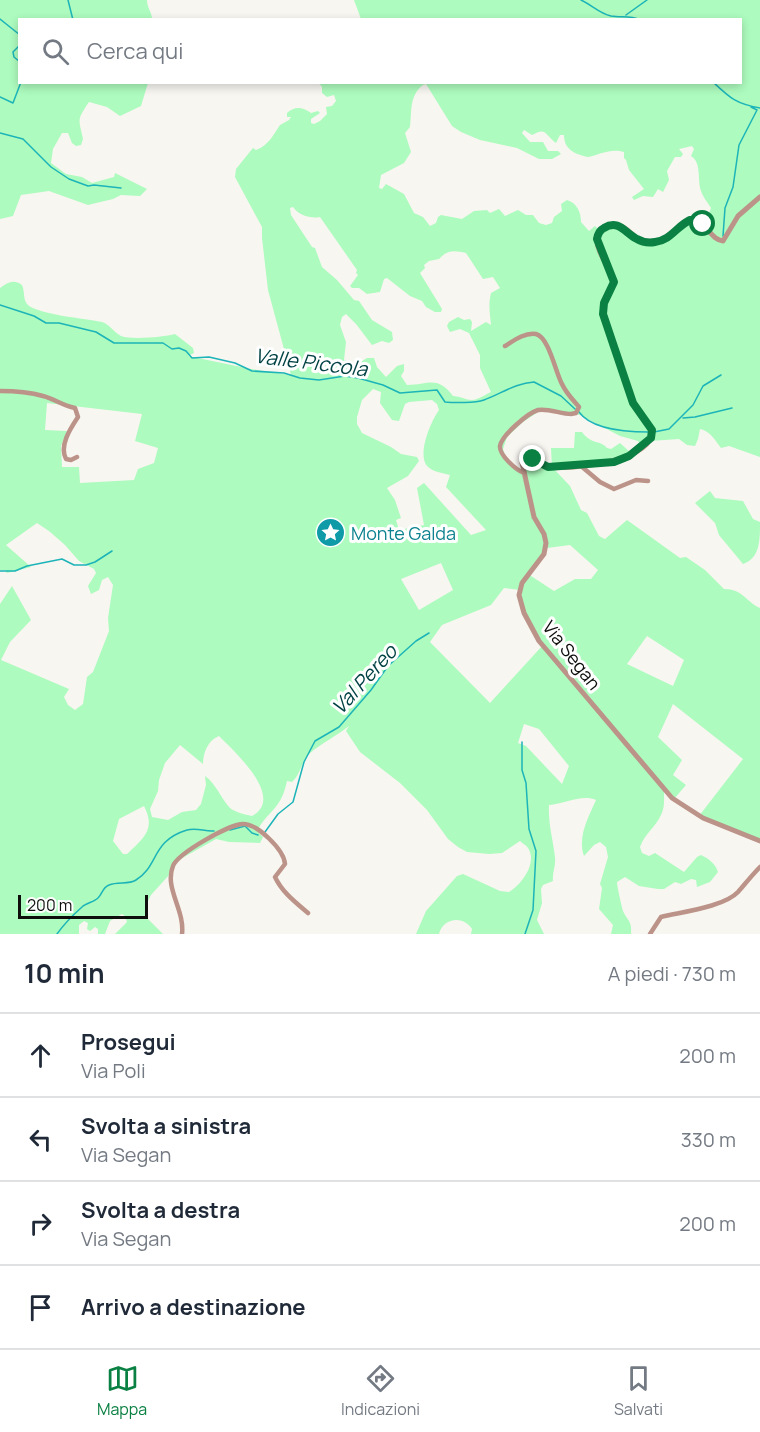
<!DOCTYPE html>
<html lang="it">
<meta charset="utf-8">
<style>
:root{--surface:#fff;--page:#f2f2f3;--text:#1f2937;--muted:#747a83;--line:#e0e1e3;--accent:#0b8043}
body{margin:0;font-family:Manrope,sans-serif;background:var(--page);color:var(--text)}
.scale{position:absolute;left:18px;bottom:15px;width:130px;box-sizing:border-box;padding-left:6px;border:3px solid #0e0e0c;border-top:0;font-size:16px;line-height:21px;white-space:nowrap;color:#0e0e0c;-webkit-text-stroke:4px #fff;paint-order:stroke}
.stop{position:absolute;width:18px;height:18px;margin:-14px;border:4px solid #0b8043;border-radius:50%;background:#fff}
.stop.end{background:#0b8043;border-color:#fff;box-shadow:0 2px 6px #0008}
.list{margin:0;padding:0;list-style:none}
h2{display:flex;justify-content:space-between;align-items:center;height:78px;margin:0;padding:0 24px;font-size:26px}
h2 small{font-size:20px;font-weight:400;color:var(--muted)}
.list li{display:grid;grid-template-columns:39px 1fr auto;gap:18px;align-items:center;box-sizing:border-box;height:84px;padding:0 24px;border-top:2px solid var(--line)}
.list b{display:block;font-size:22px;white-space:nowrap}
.list p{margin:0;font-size:20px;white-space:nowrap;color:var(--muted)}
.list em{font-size:20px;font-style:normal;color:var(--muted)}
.icon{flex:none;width:33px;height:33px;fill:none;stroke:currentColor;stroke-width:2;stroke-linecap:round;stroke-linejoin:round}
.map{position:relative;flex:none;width:760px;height:934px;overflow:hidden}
.search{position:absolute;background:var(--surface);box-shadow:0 3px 9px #0003;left:18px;right:18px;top:18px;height:66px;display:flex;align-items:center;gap:15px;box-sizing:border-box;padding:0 21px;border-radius:0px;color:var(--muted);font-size:22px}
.sheet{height:414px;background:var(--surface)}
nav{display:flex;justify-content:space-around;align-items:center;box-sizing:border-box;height:84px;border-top:2px solid var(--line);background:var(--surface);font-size:16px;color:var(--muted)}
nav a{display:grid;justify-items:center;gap:3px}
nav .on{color:var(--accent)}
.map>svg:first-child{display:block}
</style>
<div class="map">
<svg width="760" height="934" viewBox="0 0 760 934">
<rect width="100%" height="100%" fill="#f8f6f1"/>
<path fill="#adfbbe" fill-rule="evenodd" d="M0,0H147C147,8 152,12 152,19L20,20V82L148,83L141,106L120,116L107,107L89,102C76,121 79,119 83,139L81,145L76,146L72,143L68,133H62L53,149L51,163L66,174L82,177L92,183L114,177L115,173L147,189L140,196L121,195L113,199L88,205L49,191L21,195L13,216L0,219Z
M354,0H760V457L729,446L721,448C715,440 710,431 700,429L698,439L695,446L687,445L679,439L650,441L642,447L638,441L620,436L580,415L547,411L538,412L523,422L507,437L503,449L506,458L522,473L526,459L552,467L551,448H574L575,432H582C591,445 601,440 607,448L611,449L620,443L632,454L616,461L553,468L570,486L581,510L587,513L599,536L605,539L627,520L680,558L686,557L705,570L724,589C743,589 745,601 760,608V841L699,816L743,759L673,704L658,737L682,760L673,775L686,785L674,799L664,791C664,798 665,808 661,815C655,828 645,833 640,847L642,853L649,856L655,853L684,872L697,857L701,855C709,859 715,863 718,872L710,882L697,887L696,880L691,879L681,884L675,882L664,889H658L639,886L625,877L617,882C617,886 622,908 623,911C628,922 632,920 631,934H611L613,925L599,909L602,888L600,884L608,857L606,847L600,842L594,845L584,856C577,837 589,816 596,800C582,794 564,804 549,805C548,823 553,840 555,857C556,866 552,873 553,881L543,885L541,889L542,903L537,920L544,934H471L472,929C463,915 443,918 439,934H416L426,911L457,876L463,874L500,891L509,892C521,885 538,863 528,848C526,845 523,844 520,841L502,853L489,854L467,852L458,847L448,839L427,810L400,783L360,752L346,731L349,726C337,736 321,743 309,754C301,762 301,774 292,782L287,781C281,810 269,809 257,831L263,837L260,843L229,842L216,839L177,861L169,875L151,895L145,907L148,919L163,934H115L127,922L125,916L122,914L110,921L105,934H98V929L95,927L90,931L87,929L88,923L84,921L79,925V934H0V604L12,586L31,620L10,642L1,660L69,689L64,697L68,705L75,710L83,704L87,677L93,672L109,631L108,618L113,585L108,577L102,580L99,590L91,594L88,586L96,573L94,569L79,561L65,545L49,531L37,523L6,545L31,567L7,573L5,570H0V288C8,282 14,279 22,285C25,292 23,299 27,304C34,314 88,319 102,322C111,325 113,332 121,336C132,340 164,337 175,334L193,348L194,353L188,356L251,369L291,375L268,290L262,238V227L235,177L236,169L253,148L256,150C269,145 273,135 280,125L289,120L291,117H287V113C295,106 302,107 311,113L318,111L320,113L311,119V123L314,124L320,121L327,114L326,107L332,106L336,101L334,95L327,97L322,93V87L319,83L740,82V20L361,19ZM426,84L452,126L461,132L480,140L517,148L539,159H552L561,154L558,151H548L543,142H530L522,133L524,130L532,135C547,127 544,134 556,143L560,135H564C564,149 574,154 588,157C601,154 611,148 624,152V158L626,160L629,170L644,189L632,197L634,200L643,196L653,197L658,189L663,192L669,180L667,171L675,157H681L683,154L679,149L692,146L694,149L691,156C702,163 697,179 701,191C703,197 708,203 711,208L705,224L688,219L657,242L637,240L617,225L600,231L595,226L589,231L581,222C581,212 577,203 567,200L561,204L562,211L554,217L552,223L546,225L539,223L533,215H526L518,210L505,216L499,209L490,213L487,210L474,211L462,219L441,215L438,217L436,223L430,226L423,217L414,213L404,194L386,184L382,189L379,188L381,175L404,163L411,152L405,133L410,127C412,111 409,96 423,85ZM293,207C298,215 311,219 320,217L357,270L356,273L358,275L350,286L352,288H359L367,294L380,292L384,279L387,278L410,296L422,301L426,307L435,312H441L442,309L420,273L425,268L424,265L429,261L439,259C447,250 454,250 466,253L483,279L493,277L500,288L491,293C488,305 490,313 491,325L486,322L471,331L472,322L470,319L464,320L458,317L449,322L447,326L450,332L460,329L469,333L480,355V368L491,392C486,394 478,400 472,400C466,400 460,396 453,396C437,375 429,385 407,385L401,376L404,371V364L397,366L386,377L377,367L374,358H367L356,365L352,361L344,360L346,342L340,325L342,317L346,314L356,324L372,345L382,341L389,343L393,340L392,332L372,320L359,301L354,300L337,280L322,267L315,248L312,247L291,215L290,208ZM373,389L381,392L380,403L392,420L399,421L405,404L409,402L432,400L437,404L439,410C431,421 417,454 427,466C433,472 442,473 450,475L446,487L486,530L471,535L424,483L417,488L424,525L399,530L396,520L401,518L395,500L387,488L408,476L419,461L417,457L401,454L391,447L362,433L357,424V417L362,400ZM47,403L142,414L135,441L158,448L154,463L138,469L134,480L80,483L79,467H62L61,446L67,431L45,430ZM570,545L598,570L591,579H575L554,591L528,574L547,548ZM441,563L453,590L419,610L401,579ZM504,588L520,590L527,620L543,645L490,703L430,642L442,625L491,605ZM647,636L684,660L673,686L627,664ZM524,724L539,729L569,766L562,784L526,746L518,743ZM219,736C234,751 286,798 252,816C247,815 238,813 233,810C224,805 217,784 205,776L206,785L201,804L196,810L182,812L168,820L152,817L150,809L158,791L159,780L165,763L180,745L203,764C203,753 208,740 219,736ZM144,806C156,829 144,838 127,854H123L113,841L119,819Z
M710,491L715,498L743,501L753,519L760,522C760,541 760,558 743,564L719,535L715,523L695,503Z"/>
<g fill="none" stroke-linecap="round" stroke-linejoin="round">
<path stroke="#1cb4b8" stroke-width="1.5" d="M68,0L73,20
M581,0C592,5 599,13 611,16C621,18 630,15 640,20
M626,15L647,0
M0,19L20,35
M20,45L13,52L14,57L20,62
M713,82C730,98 736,104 760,108
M0,97L13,103L21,82
M0,133L23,139L51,167L69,179L88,186L94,185L121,188
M723,236L725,208L733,187L739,145L757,110L751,107
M0,305L34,316L46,323H59L96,332L114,343H163L172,349L179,348L186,351L192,358L209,357L235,363L252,371L284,373L300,378L319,380L345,376L358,378L383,385L400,393L437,390L445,402C454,403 475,403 484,400C501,394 515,383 534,382L561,396L575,409
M579,412C592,430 628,432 649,432
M683,418L695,417L732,408
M654,432L669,429L693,405L703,386L721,375
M0,571H15L27,566L62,559L74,565H86L95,562L112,551
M522,742V770L526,783L529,829L536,851L533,910L525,934
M230,830L245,826L252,833L258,835
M265,832L278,814L293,802L304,762L315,741L339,727L371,690L388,666L416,641L429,633
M57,934C64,924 73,915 82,907C86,903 94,902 98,898C103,893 102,888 109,885C118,881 128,885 136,880C159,866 151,841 187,830C197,827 205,832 214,831"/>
<path stroke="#bc9388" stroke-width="4.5" d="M505,346C513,341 525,332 536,334C549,337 556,374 562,384C566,393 573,400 579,407L576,413L571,414C561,414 548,408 538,410C528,413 502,435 500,446C499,455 516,470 524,473
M0,391C15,391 29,392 43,396C55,399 61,405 75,408L78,417C70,429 59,446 66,459L71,460L77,457
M581,466L600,482L614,489L636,480L648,481
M182,934C185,910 164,888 173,866C178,853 230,824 243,824C258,824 284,850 285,864L275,877C282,892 295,902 308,913
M650,934L661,917C681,912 724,907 738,892C745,884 752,875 760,867"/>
<path stroke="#bc9388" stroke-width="5" d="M760,197L738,216L723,241C711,240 708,224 694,220C678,221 672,240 655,242C634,245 633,229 618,225C610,223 597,229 597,238C596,253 611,268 614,282L604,303V314L633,403L652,430C654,462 570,470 548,467C540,466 535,459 526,458L522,463L523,467L534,517L544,534L546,543L544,554L522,583L519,595L524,613L539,641L672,798L703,818L760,841"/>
</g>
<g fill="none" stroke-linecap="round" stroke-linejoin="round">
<path stroke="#0b8043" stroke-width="8" d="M533,459L548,467L614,462L629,456L651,438L652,430L633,403L603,314L604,303L614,282L597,239C598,233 600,230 604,228C619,219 625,233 637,239C642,242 649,243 655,242C671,240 677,226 690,220L698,221L703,224"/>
</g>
<defs>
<symbol id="sight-disc" viewBox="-11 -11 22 22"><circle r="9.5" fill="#0f9aa8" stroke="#fff"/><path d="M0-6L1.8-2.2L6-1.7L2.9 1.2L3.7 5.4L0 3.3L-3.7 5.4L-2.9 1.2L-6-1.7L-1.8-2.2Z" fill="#fff"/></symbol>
</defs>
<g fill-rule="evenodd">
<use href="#sight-disc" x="314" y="516" width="33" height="33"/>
</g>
<g text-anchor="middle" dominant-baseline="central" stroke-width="6" stroke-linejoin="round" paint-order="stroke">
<g font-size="18" fill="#0d838f" stroke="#fff" text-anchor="start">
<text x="351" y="533">Monte Galda</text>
</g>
<g font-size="18" fill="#0e0e0c" stroke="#fff">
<text transform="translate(572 655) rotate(52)">Via Segan</text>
</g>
<g font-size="20" font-style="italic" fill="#024244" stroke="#fff">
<text transform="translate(311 362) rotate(7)">Valle Piccola</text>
<text transform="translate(364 679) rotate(-48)">Val Pereo</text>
</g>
</g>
</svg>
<div class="scale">200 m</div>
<div class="stop" style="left:703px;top:224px"></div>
<div class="stop end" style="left:533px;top:459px"></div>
<div class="search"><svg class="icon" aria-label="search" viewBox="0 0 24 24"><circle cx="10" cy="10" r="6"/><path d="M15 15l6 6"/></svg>Cerca qui</div>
</div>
<section class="sheet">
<h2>10 min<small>A piedi · 730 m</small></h2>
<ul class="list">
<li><svg class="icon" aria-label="ahead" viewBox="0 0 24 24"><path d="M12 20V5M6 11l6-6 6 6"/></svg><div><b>Prosegui</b><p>Via Poli</p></div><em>200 m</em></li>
<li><svg class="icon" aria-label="left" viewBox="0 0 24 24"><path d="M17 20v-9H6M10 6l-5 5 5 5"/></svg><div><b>Svolta a sinistra</b><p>Via Segan</p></div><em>330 m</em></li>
<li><svg class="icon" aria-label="right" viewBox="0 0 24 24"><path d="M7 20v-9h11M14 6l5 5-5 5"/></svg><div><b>Svolta a destra</b><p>Via Segan</p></div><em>200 m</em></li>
<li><svg class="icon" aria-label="arrive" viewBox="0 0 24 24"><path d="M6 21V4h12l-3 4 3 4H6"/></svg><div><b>Arrivo a destinazione</b></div></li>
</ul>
</section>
<nav>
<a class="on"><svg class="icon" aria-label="map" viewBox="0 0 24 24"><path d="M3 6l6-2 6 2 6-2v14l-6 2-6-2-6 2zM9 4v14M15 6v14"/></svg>Mappa</a>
<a><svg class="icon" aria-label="directions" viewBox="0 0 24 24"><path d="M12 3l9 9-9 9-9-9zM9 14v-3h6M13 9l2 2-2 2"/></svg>Indicazioni</a>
<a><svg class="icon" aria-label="saved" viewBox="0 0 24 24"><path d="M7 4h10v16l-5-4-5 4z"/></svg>Salvati</a>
</nav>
